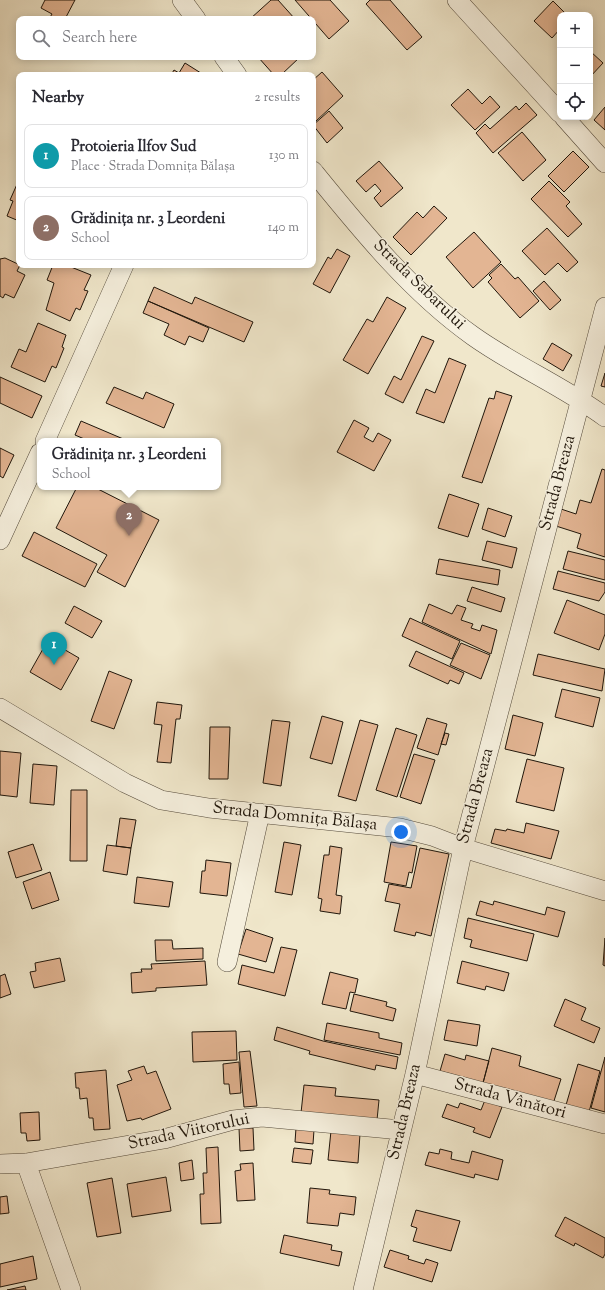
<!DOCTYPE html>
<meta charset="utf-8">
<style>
:root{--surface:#fff;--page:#f2f2f3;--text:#2b2b33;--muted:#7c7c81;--line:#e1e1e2;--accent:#db2777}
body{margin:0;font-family:"Sorts Mill Goudy",serif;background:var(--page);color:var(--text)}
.controls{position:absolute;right:12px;top:12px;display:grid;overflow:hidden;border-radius:8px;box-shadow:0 2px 10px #0003}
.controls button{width:36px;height:36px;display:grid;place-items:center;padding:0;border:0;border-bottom:1px solid var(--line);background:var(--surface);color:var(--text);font:20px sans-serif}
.you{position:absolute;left:401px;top:832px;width:14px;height:14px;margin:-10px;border:3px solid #fff;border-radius:50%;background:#1a73e8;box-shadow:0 0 0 6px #1a73e833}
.badge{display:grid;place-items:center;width:26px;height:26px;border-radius:50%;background:var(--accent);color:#fff;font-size:13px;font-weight:700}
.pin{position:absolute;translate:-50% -33px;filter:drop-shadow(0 1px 2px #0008)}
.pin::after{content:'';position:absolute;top:21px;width:14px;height:12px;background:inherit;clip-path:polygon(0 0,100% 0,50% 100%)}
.popup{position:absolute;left:37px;top:438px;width:184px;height:52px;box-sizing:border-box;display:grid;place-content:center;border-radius:8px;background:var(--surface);filter:drop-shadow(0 1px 3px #0005);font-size:13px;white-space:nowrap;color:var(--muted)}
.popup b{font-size:15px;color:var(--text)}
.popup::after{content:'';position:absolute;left:50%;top:100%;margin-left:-8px;border:8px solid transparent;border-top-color:var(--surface)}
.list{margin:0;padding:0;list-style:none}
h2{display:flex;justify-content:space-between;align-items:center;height:52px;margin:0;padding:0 16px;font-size:17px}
h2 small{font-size:13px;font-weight:400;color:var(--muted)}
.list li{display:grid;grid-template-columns:26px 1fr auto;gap:12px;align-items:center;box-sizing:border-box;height:64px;margin:0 8px 8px;padding:0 8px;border:1px solid var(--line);border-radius:8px}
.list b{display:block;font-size:15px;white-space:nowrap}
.list p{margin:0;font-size:13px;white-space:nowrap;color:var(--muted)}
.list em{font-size:13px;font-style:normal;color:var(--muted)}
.icon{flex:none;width:22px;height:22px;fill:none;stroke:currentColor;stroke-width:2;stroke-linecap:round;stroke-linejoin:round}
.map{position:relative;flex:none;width:605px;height:1290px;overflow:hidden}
.search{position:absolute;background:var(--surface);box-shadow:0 2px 10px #0003;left:16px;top:16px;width:300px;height:44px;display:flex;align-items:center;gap:10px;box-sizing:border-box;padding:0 14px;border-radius:8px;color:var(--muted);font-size:15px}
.panel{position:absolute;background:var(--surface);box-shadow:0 2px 10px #0003;left:16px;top:72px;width:300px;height:196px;border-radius:8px}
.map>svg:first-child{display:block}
</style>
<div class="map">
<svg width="605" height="1290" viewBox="0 0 605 1290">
<rect width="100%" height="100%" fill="#f0e7cb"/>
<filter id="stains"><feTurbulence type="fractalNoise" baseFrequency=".005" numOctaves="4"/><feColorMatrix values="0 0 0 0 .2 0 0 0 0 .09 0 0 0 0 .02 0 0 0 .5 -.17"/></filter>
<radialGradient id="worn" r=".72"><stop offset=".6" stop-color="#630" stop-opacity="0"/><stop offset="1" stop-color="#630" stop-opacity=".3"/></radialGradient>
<path fill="#e3b593" stroke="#20160b" d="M45,0H75L65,19H49L52,14L41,8Z
M271,0H278L295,19H250Z
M295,0H330L349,21L329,39Z
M370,0H390L422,37L407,50L366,4Z
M553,1L567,15H560V29L552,38L534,21Z
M590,51L603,63L590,77Z
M258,57H300L281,75H274Z
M185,63L204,75H171L174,70L179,73Z
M322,72L343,96L316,121L313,117V80Z
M468,89L482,104L490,96L500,107L475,130L451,105Z
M526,103L537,115L493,153L476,133L485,124L490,129L516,106L519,110Z
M605,107V130L594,120Z
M329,111L343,128L327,143L313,125Z
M522,132L546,160L523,181L498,153Z
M573,151L589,167L564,192L548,176Z
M379,161L403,188L381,207L374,198L381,191L375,184L366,192L356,181Z
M549,181L570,202L566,206L582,224L568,237L531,199Z
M18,182L19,183V221L7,216L13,201L10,200Z
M434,206L447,218L411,255L393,237L417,212L423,218Z
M547,228L578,262L567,272L558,263L545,275L522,251Z
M474,232L501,262L473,288L446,257Z
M337,249L350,256L330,293L313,284L328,257L331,259Z
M5,258L20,265L17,271L25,275L14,298L5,294L3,298L0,296V259Z
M501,264L515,279L518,277L539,301L520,318L488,282L492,278L489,275Z
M53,265H66L91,275L84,290L88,291L80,310L76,308L70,321L46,310L54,283L47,280Z
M544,281L561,300L550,310L533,291Z
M154,287L192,304L195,297L253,322L244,342L148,301Z
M387,297L406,308L368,374L343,360L367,319L373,322Z
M148,301L209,328L203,342L189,336L185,345L164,335L169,324L143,313Z
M38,323L66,335L62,347L64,348L56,368L52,366L45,382L11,367L19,349L26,352Z
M422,336L434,341L403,403L385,394L394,376L401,380Z
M552,343L572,355L563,371L543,359Z
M449,358L466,365L444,423L416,413L426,389L435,393Z
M605,373V387L601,386Z
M0,377L42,396L32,418L0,403Z
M114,387L143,399L146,392L174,404L164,428L106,403Z
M496,391L512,396L482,483L462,477L489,398L494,399Z
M354,420L369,428L364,437L373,442L378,433L391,440L374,471L337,452Z
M81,421L128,441H89L75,435Z
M0,448L14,455L3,478L0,476Z
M602,469L605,470V557L577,548L581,534L556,526L561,509L576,514L580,500L591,503Z
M77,487H94L159,520L125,587L97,572L107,555L56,528Z
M449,494L479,504L468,537L438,528Z
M488,508L512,516L505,537L482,529Z
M34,532L97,564L85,587L22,556Z
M487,541L517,548L512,568L482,560Z
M568,551L605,560V580L563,569Z
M439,559L500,570L498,585L436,574Z
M558,571L605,583V592L599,601L553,589Z
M472,587L505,598L501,612L467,601Z
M567,600L605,615V634L599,650L554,633Z
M429,604L452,614L457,605L466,608L461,620L473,624L471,628L480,631L482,625L497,630L491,654L422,622Z
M74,606L102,621L92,638L65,623Z
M410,618L460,641L452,659L402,636Z
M48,640L79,658L61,690L30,672Z
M461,643L490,655L481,679L450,665Z
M416,651L464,673L459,684L450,680L448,684L409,666Z
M538,654L605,669L602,691L533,675Z
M109,671L132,680L114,729L91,721Z
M562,689L600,698L593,727L555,717Z
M157,702L182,705L180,719H176L171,763L157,762L162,725L154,724Z
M513,715L543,723L535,756L505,749Z
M322,716L343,722L332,764L310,758Z
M427,718L447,724L438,755L417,748Z
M272,720L290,722L281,786L263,783Z
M360,720L378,725L356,801L338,796Z
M210,727H230L228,779H209Z
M396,728L417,735L397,797L376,790Z
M445,733L449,734L446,745L441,744Z
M0,751L21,753L17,797L0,795Z
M414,754L435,760L421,804L400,797Z
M527,759L564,768L554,811L516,802Z
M33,764L57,766L54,805L30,803Z
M71,790H87V861H70Z
M120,818L136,820L131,848L116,846Z
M526,823L559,831L551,859L491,843L495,829L506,831L507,829L524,833Z
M284,842L301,845L292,895L275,892Z
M391,842L417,846L412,873L409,872L406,886L384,882Z
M33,844L42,870L16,878L8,852Z
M107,845L131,848L127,875L103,871Z
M330,846L342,848L336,895L342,896L340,914L320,911L322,899L318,898L324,855H329Z
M420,848L449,854L431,936L416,932L415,936L394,931L400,904L385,901L389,884L411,888Z
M206,860L231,863L227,896L200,893L202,871H205Z
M50,872L59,900L32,909L23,882Z
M137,877L173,882L169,907L134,903Z
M480,901L493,905L494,901L545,915L547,907L565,912L558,937L476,915Z
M468,918L534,934L527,961L470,947L472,940L464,938Z
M246,929L273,938L266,962L238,954Z
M605,938V966L603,965Z
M155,940H172L173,949L203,948V959L156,961Z
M281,947L297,950L285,996L238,984L242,965L274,973Z
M60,958L65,981L34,988L30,972L36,971L35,963Z
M205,961L207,985L156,988V991L132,993L131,973L142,972L141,969H152L151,964Z
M462,961L509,973L504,991L486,986L485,990L457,983Z
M330,972L358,979L355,993L350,992L346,1009L322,1004Z
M5,974L11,994L0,998V976Z
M354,994L387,1002L386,1006L396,1009L393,1021L350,1011Z
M565,999L586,1008L581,1020L600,1028L594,1043L554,1026Z
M448,1020L480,1025L477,1046L444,1040Z
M327,1023L379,1033V1038L402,1043L400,1055L324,1040Z
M277,1027L323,1041L398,1057L396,1069L376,1065L375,1070L309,1054L310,1051L274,1040Z
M236,1031L237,1060L193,1062L192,1032Z
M492,1048L521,1056L519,1066L561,1079L553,1104L483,1083Z
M250,1051L257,1106L244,1107L239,1052Z
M445,1054L465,1060L466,1055L489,1061L483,1083L440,1071Z
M605,1057V1112L591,1108Z
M239,1062L241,1093L230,1094L229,1084H224L223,1064Z
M578,1064L600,1071L589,1112L566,1105Z
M144,1066L147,1074L156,1071L171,1109L142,1120L141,1118L127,1121L117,1085L132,1080L128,1071Z
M106,1070L110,1129L94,1130L93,1118H89L87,1098L80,1099L79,1088H76L75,1073Z
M304,1085L336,1088L335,1096L379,1100L377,1120L301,1113Z
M485,1100L502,1107L490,1138L473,1132L475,1128L442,1117L447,1104L458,1108L460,1103L481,1110Z
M39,1112L40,1140L27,1141L26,1133H21L20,1113Z
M239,1128H253L254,1150L240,1151Z
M296,1128L314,1130L313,1144L295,1142Z
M331,1131L360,1134L358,1163L328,1160Z
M218,1147L221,1223L201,1224L200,1194H204L203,1173H207L206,1148Z
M294,1148L313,1150L311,1164L292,1162Z
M440,1149L452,1152L451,1159L469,1163L472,1151L503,1160L498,1180L475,1174L474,1178L425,1165L429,1152L439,1154Z
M192,1160L194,1179L181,1181L179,1163Z
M253,1163L255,1200L237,1201L235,1171L241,1170L240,1164Z
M166,1177L171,1211L132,1217L127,1184Z
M112,1178L121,1233L97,1237L87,1183Z
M310,1188L330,1190L329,1194L356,1197L354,1215L340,1213L338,1226L307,1223Z
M7,1196L9,1213L0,1214V1197Z
M416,1210L460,1221L451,1251L413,1241L417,1228L411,1226Z
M565,1217L605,1238V1254L603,1258L575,1243L574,1246L555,1236Z
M284,1235L332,1245L331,1250L342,1252L339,1266L280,1253Z
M390,1250L409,1256L408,1259L424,1264L426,1259L438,1263L432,1282L384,1267Z
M33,1256L37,1279L0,1287V1264Z
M25,1286L26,1290H7Z"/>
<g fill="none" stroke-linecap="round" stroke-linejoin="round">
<defs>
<path id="minor" d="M182,0L196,19
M457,0L560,113
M224,57L237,75
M564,117L605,163
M313,171C361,230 411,292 473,336C515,366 563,386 605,417
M45,441L124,265
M0,540L40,453
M0,708L125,783L161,800L209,808L400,828L432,836L463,848L605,891
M227,962L260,813
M415,1074L605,1124
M26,1163L71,1290
M0,1164L26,1163L164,1139L233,1120L262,1117L401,1130
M363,1290L415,1074L463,848L605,307"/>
</defs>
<use href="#minor" stroke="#544a3b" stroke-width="20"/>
<use href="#minor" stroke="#f5efdd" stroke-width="19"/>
</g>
<g text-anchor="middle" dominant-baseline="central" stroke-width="3" stroke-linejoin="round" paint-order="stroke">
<g font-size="17" fill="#20160b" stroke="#f5efdd">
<text transform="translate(419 285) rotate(44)">Strada Sabarului</text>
<text transform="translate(558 483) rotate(-75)">Strada Breaza</text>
<text transform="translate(476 796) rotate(-75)">Strada Breaza</text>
<text transform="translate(295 817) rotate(6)">Strada Domnița Bălașa</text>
<text transform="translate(510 1099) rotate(15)">Strada Vânători</text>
<text transform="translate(405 1112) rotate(-77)">Strada Breaza</text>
<text transform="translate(189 1132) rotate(-12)">Strada Viitorului</text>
</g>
</g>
<rect width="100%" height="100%" filter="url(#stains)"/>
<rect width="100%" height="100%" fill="url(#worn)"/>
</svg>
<div class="controls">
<button>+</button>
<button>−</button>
<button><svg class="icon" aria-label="locate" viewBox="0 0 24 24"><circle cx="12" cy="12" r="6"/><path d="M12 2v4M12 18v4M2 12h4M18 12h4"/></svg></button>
</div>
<div class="you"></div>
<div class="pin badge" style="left:54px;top:665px;background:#0f9aa8">1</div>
<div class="pin badge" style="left:129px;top:536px;background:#8d6e63">2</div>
<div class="popup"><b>Grădinița nr. 3 Leordeni</b>School</div>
<div class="search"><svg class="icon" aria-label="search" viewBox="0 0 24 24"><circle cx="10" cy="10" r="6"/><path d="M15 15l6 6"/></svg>Search here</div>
<section class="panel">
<h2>Nearby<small>2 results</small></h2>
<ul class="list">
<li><span class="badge" style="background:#0f9aa8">1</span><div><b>Protoieria Ilfov Sud</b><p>Place · Strada Domnița Bălașa</p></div><em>130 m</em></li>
<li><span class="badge" style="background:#8d6e63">2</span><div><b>Grădinița nr. 3 Leordeni</b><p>School</p></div><em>140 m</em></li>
</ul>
</section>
</div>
